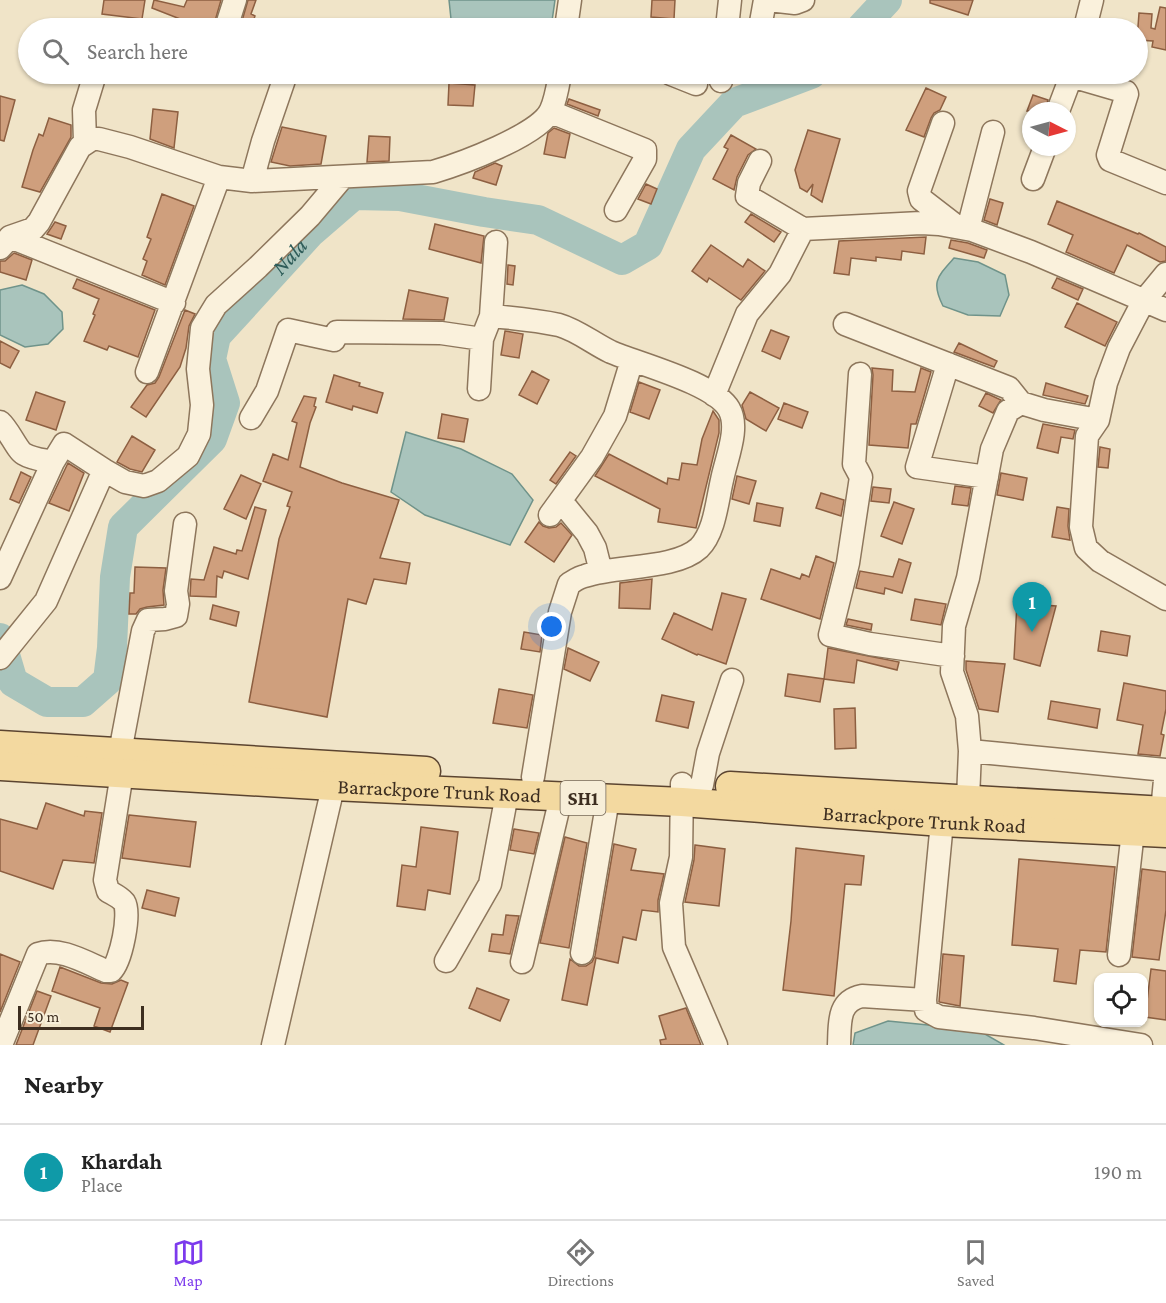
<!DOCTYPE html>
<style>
:root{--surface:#fff;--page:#f2f2f2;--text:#222;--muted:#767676;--line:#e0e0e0;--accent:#7c3aed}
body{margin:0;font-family:"Crimson Pro",serif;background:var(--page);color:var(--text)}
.controls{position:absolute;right:18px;bottom:18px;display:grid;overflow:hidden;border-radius:12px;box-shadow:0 2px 4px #0004}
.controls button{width:54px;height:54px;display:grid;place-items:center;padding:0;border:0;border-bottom:2px solid var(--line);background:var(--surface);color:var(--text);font:30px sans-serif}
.compass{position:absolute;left:1022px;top:102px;width:54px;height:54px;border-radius:50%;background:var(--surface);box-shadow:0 2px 4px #0004;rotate:96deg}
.scale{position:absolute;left:18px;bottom:15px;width:126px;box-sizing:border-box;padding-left:6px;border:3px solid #3d2e20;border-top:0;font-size:16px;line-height:21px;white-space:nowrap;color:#3d2e20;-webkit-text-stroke:4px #f7eed8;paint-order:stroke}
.you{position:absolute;left:552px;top:627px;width:21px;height:21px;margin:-15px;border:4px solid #fff;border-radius:50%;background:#1a73e8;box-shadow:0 0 0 9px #1a73e833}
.badge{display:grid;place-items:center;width:39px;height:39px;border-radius:50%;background:var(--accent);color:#fff;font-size:20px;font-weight:700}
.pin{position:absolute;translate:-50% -50px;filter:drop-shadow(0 2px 3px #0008)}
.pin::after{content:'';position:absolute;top:32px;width:21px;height:18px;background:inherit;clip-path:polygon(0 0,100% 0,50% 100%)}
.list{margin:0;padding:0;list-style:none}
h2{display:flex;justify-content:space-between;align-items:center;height:78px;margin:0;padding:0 24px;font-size:26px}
h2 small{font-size:20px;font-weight:400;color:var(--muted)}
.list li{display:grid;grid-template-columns:39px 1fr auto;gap:18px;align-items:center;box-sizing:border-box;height:96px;padding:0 24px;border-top:2px solid var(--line)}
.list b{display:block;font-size:22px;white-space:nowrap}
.list p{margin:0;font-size:20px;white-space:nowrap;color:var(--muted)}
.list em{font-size:20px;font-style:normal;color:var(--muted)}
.icon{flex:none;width:33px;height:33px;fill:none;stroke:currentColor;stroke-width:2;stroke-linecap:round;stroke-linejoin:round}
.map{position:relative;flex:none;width:1166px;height:1045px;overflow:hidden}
.search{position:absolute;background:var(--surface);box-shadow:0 2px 4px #0004;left:18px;right:18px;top:18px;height:66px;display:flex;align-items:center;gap:15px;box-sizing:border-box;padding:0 21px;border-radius:33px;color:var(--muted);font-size:22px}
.sheet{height:174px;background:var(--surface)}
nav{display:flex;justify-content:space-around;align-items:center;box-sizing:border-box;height:84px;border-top:2px solid var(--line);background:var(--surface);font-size:16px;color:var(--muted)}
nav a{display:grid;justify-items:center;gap:3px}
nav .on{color:var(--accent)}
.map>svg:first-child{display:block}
</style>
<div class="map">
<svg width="1166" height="1045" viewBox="0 0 1166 1045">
<rect width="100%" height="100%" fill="#f0e4c8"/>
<path fill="#a9c4bc" stroke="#6f938a" stroke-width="1.5" d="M449,0H555L551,28H471L451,19Z
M954,258L978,262L1005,275L1009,295L1000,316L968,315L943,306C931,282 937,277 954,258Z
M22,285L44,294L62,312L63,329L48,344L25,347L0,335V290Z
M406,432L461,449L512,474L533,500L510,545L425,515L391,492Z
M888,1021L978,1030L1004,1045H853L855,1033Z"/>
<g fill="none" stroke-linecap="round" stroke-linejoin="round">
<g stroke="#a9c4bc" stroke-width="30">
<path d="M861,28L887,0"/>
<path id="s1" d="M0,638L13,682L47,702H83L108,680L112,648L115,577L123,527L212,439L225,403L211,359L216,336L310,233L354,195L400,196L484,212L538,220L622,260L648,245L691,149L734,103L811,74"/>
</g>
</g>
<path fill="#cf9f7d" stroke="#8d5f41" stroke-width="1.5" d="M104,0H145L142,19L102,14Z
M154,0L184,7L187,0H221L213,28H203L152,8Z
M248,0H256L251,14L255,16L251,28H240Z
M652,0H675L674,19L651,17Z
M930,0H973L968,15L930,3Z
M1160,7L1166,8V50L1152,47L1153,41L1137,40L1139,13L1152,14L1151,28L1155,29Z
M449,83L475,85L473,106L448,105Z
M926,88L946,97L940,110L934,113L931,118L924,137L906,130Z
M1033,95L1048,100L1045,111H1027Z
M0,96L15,100L4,141L0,140Z
M569,99L600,110L598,116L567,104Z
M153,109L178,112L174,148L150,139Z
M49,118L71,125V137L40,192L22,187L33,150L39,134L43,136Z
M282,127L326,136L321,164L290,166L271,162Z
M554,128L570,134L565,158L544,154L548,133Z
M808,130L840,139L822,202L811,195L813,184L807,192L800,188L795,170Z
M731,135L756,149L748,155L737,177L734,190L713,179L728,149L724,147Z
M369,136L390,137L389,161L367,162Z
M495,163L502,166L496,185L473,178L475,172Z
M646,184L657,189L651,204L638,199Z
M162,194L194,206L165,285L142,275L147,261L143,259L151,239L147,237Z
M990,199L1003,203L997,225L984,220Z
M1057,201L1138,234L1139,233L1166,247V261L1160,262L1127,245L1114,273L1066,252L1073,235L1048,224Z
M751,214L781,232L774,242L745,222Z
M55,222L66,226L61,239L47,234Z
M435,224L484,236L481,263L429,249Z
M926,237L924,254L902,251L901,260L876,257V261L851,258L849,275L834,273L839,241Z
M951,240L968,243L987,250L984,258L949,248Z
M711,245L743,267L748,259L765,271L741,300L709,278L707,282L692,271Z
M14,253L32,260L26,280L0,272V261H5Z
M508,265L515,266L513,285L507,284Z
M1057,278L1083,289L1078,300L1052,288Z
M77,279L155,310L138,357L109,346L107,350L84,341L95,315L93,314L99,299L73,288Z
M409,290L448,298L444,320L403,319Z
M1077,303L1117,322L1105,346L1065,327Z
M185,310L195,314L189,326L186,348L180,367L146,417L131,407L147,385L155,383L159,377Z
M771,330L789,337L780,359L762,351Z
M505,331L523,334L519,358L501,355Z
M0,341L19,351L10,368L0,363Z
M959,343L997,361L994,367L954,352Z
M872,368L893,370L892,391L915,392L921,368L931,372L916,424H911L908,448L869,445L873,375Z
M532,371L549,380L537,404L519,395Z
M334,375L360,383L359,386L383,393L377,413L353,406L352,410L326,402Z
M639,382L660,390L649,419L630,412Z
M1046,383L1088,396L1085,404L1043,395Z
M36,392L65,402L56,430L26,420Z
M750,392L779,408L766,431L746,419L742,405Z
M986,393L1001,400L993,413L979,406Z
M304,396L316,398L314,406L316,407L310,423L300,467L342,483L399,500L380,558L410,563L406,584L374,579L366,604L348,599L327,717L249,702L279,539L290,507L287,506L292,492L263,481L273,454L288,460L297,423L292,421Z
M784,403L808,412L802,428L778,419Z
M713,411L719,420V433L696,528L658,522L660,509L595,476L609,454L667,484L668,478L679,480L682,463L697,465L702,439Z
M442,414L468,419L464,442L438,438Z
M1043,424L1075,430L1073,439L1061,437L1058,453L1037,448Z
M132,436L155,450L142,472L130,469L117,462Z
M1100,447L1110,449L1108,468L1098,467Z
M570,452L576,456L556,484L550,480Z
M68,463L84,473L69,511L49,503Z
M21,472L31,477L19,503L10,499Z
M1001,473L1027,478L1023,500L997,495Z
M241,475L261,484L246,519L224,509Z
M737,476L756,481L749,504L732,499Z
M955,486L971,488L968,506L952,504Z
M873,487L891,489L889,503L871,501Z
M821,493L844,500L841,516L816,508Z
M894,502L914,509L902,544L881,536Z
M757,503L783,508L780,526L754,521Z
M255,507L266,510L248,579L224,571L222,578L217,576L216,597L190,596L191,579L204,580L214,547L236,554L237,550L242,551Z
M1057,507L1069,509L1068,526L1070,540L1052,537Z
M539,522L543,526L549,528L556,527L561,523L572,535L554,562L525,542Z
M816,556L834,563L820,619L761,599L771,569L800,579L802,574L809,577Z
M899,559L911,563L902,593L885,588L884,594L856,588L860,571L893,577Z
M135,567L166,568L163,590L164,605L147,607L140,609L136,614H129L130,593H134Z
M652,579L650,609L619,608L620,583Z
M722,593L746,599L726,664L698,654L697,655L662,639L674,613L712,630Z
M915,599L946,604L941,625L911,620Z
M1017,603L1056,606L1040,666L1014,659Z
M213,605L239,612L236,626L210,619Z
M848,619L872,624L871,630L846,625Z
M1101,631L1130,636L1127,656L1098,651Z
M524,632L542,635L540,652L521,649Z
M568,648L599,662L590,681L564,669Z
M828,648L899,662L897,670L857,660L854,683L824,679Z
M966,661L1005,664L998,712L979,709L966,670Z
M788,674L824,679L820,702L785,696Z
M1124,683L1166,691V709L1161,734L1164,735L1160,756L1138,754L1143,725L1117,720Z
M499,689L533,695L527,728L493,723Z
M662,695L694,702L688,728L656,721Z
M1051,701L1100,709L1097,728L1048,719Z
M855,708L856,748L835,749L834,709Z
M46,803L84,816L85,811L102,813L94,863L63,860L53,889L0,871V819L37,829Z
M129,815L196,822L190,867L122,858Z
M421,827L458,832L450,894L428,890L425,910L397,906L402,865L416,867Z
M514,829L539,833L534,854L510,850Z
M565,837L587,843L569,948L540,943Z
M614,844L636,849L631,870L664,874L658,900V912L642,910L636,940L623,937L618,963L596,958L587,1005L562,1000L570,959L579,966H586L592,962L595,956Z
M695,845L725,849L719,906L685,902L694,860Z
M796,848L864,856L861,885L845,884L834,996L783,990L791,921Z
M1019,859L1115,867L1106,952L1080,950L1076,984L1054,981L1058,949L1012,945Z
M1142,869L1166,872V910L1159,960L1132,957Z
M147,890L179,898L175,916L142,908Z
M506,915L519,916L510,954L489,951L492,934L503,935Z
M0,954L20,962L0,1012Z
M943,954L964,956L960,1006L939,1002Z
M60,967L101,983L112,984L121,980L128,983L110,1032L94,1026L100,1008L52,991Z
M1151,969L1166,971V1020L1145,1017Z
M477,988L509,1000L500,1021L469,1008Z
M37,991L51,996L33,1045H16Z
M686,1008L701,1045H661L660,1040L666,1039L659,1016Z"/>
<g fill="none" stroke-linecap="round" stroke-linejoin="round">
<defs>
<path id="minor" d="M769,0L795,3L803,0
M226,28L235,0
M566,28L570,0
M727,28L730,0
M760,28L765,0
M1085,28L1092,0
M671,74L696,84
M1071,76L1126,92L1127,94L1108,155L1110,160L1166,183
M721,81L722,74
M1058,111L1072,74
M551,112L645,150V159L616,210
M943,123L919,191L921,199L956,226
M85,142L84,110L95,74
M760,161L749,183L747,196L803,229L921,223L939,224L972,230L1031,252L1166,310
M1033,179L1045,147
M252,181L263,141L286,74
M968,229L993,132
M10,237L174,303
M0,248L10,237L33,229L39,222L80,147L92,139H99L130,147L219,177L252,181L433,172C460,164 540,135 551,110C556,99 558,85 560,74
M1166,274L1143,302L1119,348L1106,383L1098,420L1087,436L1081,527L1086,548L1100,561L1166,599
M491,316L496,242
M845,324L1009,388L1021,403
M948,364L917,467L987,477
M147,372L219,177
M860,374L854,464L861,477L848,563L830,635L870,644L953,656
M479,389L482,339L491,316C514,318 536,320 559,325C577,330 594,344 611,352C639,364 714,383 729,409C740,428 726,459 722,480C717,501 715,532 699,548C675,570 615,565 585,576C579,577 574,581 569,584L560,612L533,777
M714,395L747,314L780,274L803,229
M251,418L267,391L288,330L334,340L337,332L441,333L482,339
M0,422C9,430 17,450 24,454C32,459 44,460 53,462L64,444L104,470L46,601L0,658
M104,470L125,482L144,486L158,481L188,456L199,434L202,405L198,369L202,328L216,305L258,267L310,216L342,178
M561,501L587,533L595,548L601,572
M550,515L592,457L615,416L632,360
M0,578L53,462
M970,751L1166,770
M120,752L143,631L148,620L165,619L176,616L178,604L176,591L185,524
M682,784L681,857L671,903L674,947L716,1045
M702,785L708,753L732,680
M968,799L970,751L967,716L952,672L954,626L968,578L992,449L1008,411L1021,403L1044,410L1098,420
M1162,811L1166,770
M942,822L925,1000L926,1010L939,1017L1034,1028L1141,1045
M582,953L608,799
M1119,955L1133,831
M446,961L490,884L507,794
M522,962L561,797
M1,1045L38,954C59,946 87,963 106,971H111C121,962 131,913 124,902C120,897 113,894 108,891L105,880L122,773
M273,1045L337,770
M839,1045C840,1024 837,1001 862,996L925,1000"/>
<g id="major">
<path d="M0,745L426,771"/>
<path id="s2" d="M0,766L333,786L682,802L942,822L1166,833"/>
<path d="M730,786L1166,811"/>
</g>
</defs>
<use href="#minor" stroke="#8d765c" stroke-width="25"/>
<use href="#major" stroke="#5b4430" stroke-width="31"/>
<use href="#minor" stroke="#faf1dc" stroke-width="22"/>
<use href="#major" stroke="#f3d9a0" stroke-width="28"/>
</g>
<g text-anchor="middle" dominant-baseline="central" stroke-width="4.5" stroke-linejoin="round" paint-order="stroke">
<rect fill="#f7eed8" stroke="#756857" stroke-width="1.5" x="560.5" y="781" width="45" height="34" rx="4.5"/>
<g font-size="20" font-weight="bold" fill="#3d2e20">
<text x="583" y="798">SH1</text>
</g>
<g font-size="21" fill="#3d2e20" stroke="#f7eed8">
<text stroke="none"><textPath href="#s2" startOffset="440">Barrackpore Trunk Road</textPath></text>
<text stroke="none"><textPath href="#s2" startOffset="926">Barrackpore Trunk Road</textPath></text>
</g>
<g font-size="22" font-style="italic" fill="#2f5d5a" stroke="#f7eed8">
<text stroke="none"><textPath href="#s1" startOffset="650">Nala</textPath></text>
</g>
</g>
</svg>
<div class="controls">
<button><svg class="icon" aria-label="locate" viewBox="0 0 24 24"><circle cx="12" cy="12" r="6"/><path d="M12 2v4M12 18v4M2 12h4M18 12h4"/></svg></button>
</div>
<svg class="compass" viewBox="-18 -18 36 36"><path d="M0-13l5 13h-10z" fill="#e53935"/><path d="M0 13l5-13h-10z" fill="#767676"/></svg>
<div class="scale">50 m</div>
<div class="you"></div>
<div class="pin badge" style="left:1032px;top:632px;background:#0f9aa8">1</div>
<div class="search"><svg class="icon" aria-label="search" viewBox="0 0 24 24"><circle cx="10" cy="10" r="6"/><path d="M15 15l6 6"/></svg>Search here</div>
</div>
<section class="sheet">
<h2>Nearby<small></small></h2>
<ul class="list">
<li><span class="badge" style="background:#0f9aa8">1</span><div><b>Khardah</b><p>Place</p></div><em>190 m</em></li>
</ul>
</section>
<nav>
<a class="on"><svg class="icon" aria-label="map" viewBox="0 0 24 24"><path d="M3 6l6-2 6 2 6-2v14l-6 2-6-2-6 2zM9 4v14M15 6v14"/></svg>Map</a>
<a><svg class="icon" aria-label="directions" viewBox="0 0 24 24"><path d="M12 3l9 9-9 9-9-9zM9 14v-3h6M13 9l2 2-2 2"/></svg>Directions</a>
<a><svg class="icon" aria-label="saved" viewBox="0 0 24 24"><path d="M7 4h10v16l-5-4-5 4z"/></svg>Saved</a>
</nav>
